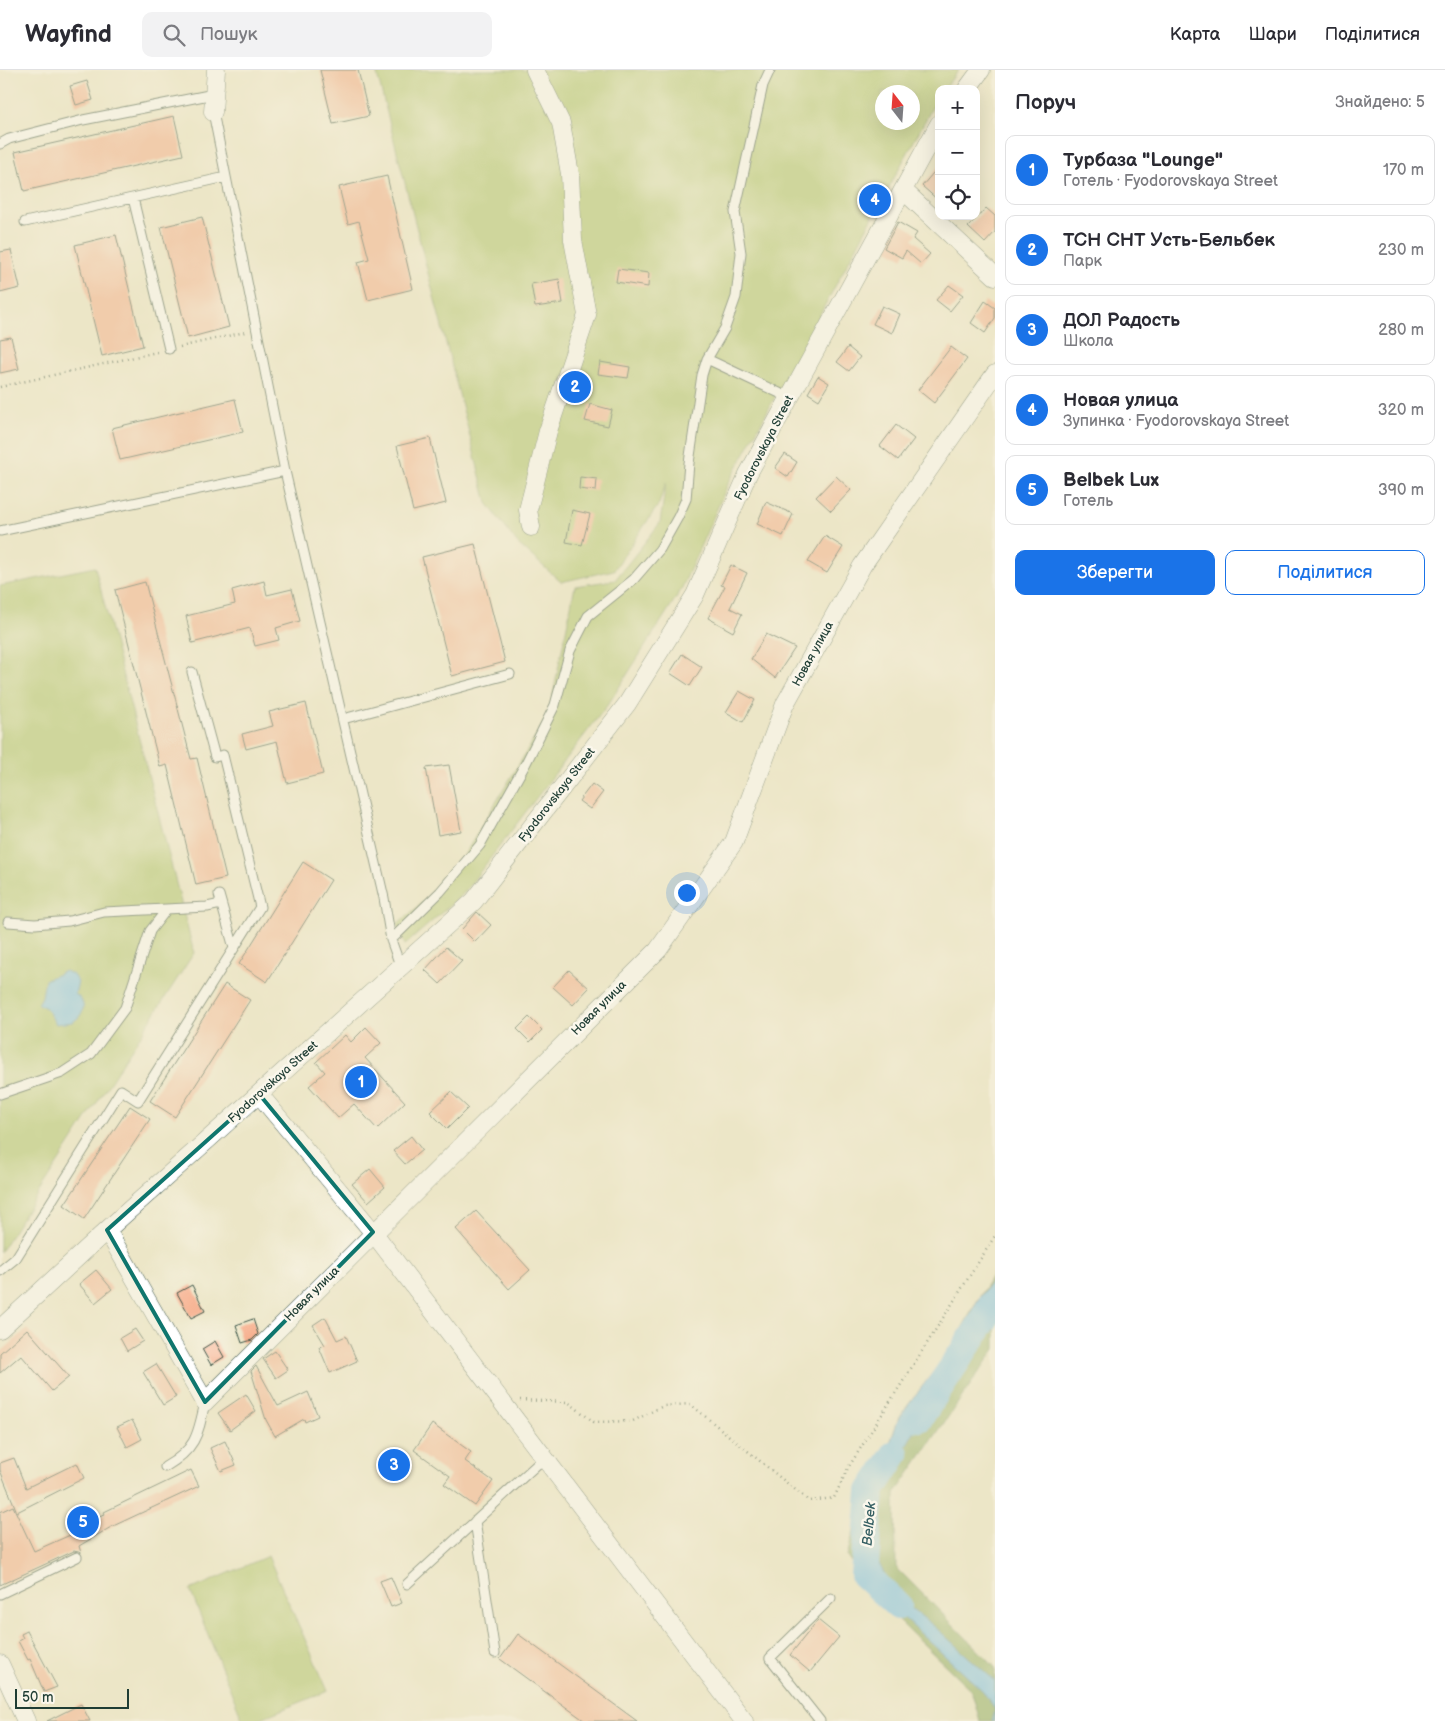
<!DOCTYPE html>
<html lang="uk">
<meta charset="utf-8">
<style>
:root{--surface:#fff;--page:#f2f2f3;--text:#2b2b33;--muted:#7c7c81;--line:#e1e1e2;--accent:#1a73e8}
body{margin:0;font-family:"Balsamiq Sans",sans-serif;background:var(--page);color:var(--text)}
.controls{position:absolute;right:15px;top:15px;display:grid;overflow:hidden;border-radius:10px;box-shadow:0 5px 20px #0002}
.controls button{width:45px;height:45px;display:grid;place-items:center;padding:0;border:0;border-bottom:1px solid var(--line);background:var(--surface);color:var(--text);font:25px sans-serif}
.compass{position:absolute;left:875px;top:15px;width:45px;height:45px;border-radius:50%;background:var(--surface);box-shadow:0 5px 20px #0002;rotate:343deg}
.scale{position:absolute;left:15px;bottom:12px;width:114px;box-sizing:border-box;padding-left:5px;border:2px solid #1f3d34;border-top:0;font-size:14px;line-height:18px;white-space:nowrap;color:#1f3d34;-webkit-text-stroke:4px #fbf7ec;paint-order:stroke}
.you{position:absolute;left:686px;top:822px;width:18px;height:18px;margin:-12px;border:4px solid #fff;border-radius:50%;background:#1a73e8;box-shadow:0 0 0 8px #1a73e833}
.badge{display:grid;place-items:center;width:32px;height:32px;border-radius:50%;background:var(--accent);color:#fff;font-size:16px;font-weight:700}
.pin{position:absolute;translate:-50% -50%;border:2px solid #fff;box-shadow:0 1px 5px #0006}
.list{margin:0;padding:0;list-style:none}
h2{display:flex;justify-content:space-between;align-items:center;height:65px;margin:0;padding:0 20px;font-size:21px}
h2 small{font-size:16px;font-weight:400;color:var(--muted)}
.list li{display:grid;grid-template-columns:32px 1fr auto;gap:15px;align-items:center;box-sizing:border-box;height:70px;margin:0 10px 10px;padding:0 10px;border:1px solid var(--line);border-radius:10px}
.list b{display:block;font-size:19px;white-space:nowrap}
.list p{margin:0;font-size:16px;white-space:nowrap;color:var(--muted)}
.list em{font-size:16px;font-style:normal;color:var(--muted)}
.actions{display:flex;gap:10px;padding:15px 20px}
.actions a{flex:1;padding:11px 0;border:1px solid var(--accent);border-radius:10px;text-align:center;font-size:18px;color:var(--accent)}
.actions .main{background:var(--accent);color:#fff}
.icon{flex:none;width:28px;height:28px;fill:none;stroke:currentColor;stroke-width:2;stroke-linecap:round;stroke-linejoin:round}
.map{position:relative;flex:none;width:995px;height:1651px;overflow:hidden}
header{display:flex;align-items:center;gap:30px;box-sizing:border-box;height:70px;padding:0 25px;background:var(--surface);border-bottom:1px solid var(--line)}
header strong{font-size:24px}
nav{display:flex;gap:28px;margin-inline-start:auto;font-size:18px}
.search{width:350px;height:45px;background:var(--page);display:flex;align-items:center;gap:12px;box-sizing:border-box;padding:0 18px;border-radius:10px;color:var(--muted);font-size:19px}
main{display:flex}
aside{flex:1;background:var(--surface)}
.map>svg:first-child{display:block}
</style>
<header>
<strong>Wayfind</strong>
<div class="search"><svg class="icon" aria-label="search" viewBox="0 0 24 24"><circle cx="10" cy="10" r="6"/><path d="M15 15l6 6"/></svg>Пошук</div>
<nav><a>Карта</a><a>Шари</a><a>Поділитися</a></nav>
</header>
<main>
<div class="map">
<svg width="995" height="1651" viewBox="0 0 995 1651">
<rect width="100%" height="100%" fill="#fbf7ec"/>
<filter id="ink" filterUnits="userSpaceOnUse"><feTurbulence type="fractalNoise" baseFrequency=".02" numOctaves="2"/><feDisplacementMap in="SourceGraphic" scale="10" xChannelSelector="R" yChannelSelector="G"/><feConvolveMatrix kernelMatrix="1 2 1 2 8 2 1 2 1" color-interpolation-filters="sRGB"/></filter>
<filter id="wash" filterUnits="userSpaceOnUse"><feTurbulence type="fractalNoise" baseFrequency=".0096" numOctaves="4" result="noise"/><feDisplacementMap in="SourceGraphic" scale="20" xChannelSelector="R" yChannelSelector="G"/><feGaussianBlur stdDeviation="1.12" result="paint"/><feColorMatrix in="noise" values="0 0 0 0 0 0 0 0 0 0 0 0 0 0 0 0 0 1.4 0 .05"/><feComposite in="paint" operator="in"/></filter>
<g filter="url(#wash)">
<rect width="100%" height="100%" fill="#ece6c7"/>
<path fill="#acc469" stroke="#66804e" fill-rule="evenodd" d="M376,0H959L944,19H939V25L729,412L681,520L609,633L463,824L405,875L397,855L451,807L549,644L575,516L615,510L660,453L666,413L659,434L614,500L561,512L517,473L487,433ZM882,22H912V52H882Z
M95,497L194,883L0,1182V516Z
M268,1486L328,1621L254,1651H243L190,1520Z"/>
<path fill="#89aa5d" stroke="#547448" d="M995,1200V1279L895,1424L896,1497L995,1597V1651H980L971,1620L877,1530L847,1486L860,1438Z"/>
<path fill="#74bfed" stroke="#4a7e90" d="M65,901L72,904L78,912L75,924C84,930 86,938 79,947L73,952L56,954L46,938L38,934L42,927L45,910Z
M995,1206V1233L940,1317L886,1410L876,1458L874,1483L887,1510L907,1535L935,1557L995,1611V1651H992L995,1640L983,1621L878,1524L855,1482L860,1459L899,1347L963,1263L977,1231Z"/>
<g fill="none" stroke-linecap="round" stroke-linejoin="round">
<path stroke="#74bfed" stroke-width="28" d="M919,1348L995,1233
M895,1384L871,1421L864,1505L898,1536"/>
</g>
<g id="blocks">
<path fill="#f7ad8b" d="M320,0H358L369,46L333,54Z
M87,11L93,30L76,35L70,16Z
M174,46L183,85L24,121L15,82Z
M939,96V131L922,116Z
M387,106L413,219L368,230L358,192L369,189L359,151L348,154L339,117Z
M986,138L995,146V162L985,173L968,157Z
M202,147L229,257L188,268L161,157Z
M898,152L917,163L913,169L930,184L921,194L906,181L902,188L884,178Z
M116,165L143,276L102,286L75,175Z
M11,180L20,218L0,223V182Z
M618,199L649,203L648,217L616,212Z
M559,209L563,233L535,237L531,214Z
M949,215L963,225L950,241L936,230Z
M985,231L995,238V248L985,263L971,253Z
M882,236L900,244L892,263L873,254Z
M11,267L19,299L0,303V269Z
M848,277L860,287L849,301L837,292Z
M951,277L967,289L934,333L918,320Z
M600,292L630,297L628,308L598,304Z
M818,306L829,313L819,330L808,323Z
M235,329L243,362L120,390L112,358Z
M590,334L612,340L608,356L585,351Z
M896,355L914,369L898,390L880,376Z
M430,368L446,433L413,441L397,376Z
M785,384L797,392L788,407L775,398Z
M836,406L851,420L831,441L816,427Z
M580,407L597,409L596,421L579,419Z
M766,432L793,444L783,466L757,454Z
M572,440L590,444L582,475L566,472Z
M825,466L843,477L827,503L808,492Z
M475,474L505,592L452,606L422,487Z
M731,495L747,503L730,538L742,544L733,562L708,548L725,516L721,515Z
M264,511L267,525L292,519L300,551L276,558L279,570L255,576L250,558L192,573L186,546L235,534L232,520Z
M145,512L191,689L197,688L226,808L196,815L167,695L160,697L115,520Z
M766,564L795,578L775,608L751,589Z
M682,584L702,597L690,616L670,603Z
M739,621L755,630L743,652L726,642Z
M306,633L323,704L287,713L277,671L246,679L242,664L273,656L269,642Z
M449,695L461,761L438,765L426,698Z
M592,714L603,722L590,739L579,731Z
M303,792L331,810L267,912L239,894Z
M477,842L491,855L475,872L462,859Z
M446,877L462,891L440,914L425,900Z
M569,900L589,918L573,935L553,917Z
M225,914L250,930L175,1047L150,1031Z
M529,947L542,960L530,972L517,959Z
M366,957L381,973L365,988L405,1032L377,1059L354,1034L338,1048L309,1016L325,1002L316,992L345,965L351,972Z
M451,1022L468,1038L447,1059L430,1042Z
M130,1036L150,1049L84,1149L64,1135Z
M411,1066L422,1080L405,1094L393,1081Z
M370,1099L385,1117L368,1132L352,1114Z
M476,1141L530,1200L509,1219L456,1159Z
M96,1200L112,1219L95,1233L79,1214Z
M192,1215L205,1241L191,1248L177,1223Z
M325,1247L337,1270L346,1266L357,1291L330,1303L319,1277L325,1275L313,1255Z
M253,1249L258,1264L252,1270L242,1273L236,1255Z
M27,1259L69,1307L52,1321L21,1285L0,1303V1283Z
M135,1259L143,1271L127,1281L120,1268Z
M215,1271L224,1287L211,1295L202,1279Z
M275,1281L288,1300L276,1308L263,1289Z
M156,1294L176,1327L163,1335L143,1302Z
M256,1296L278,1336L308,1322L318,1346L305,1352L304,1349L275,1366L266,1350L251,1301Z
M246,1324L256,1341L230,1360L218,1343Z
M132,1350L142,1369L127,1377L117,1357Z
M432,1354L471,1382L465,1391L493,1411L475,1436L444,1414L450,1406L414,1380Z
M225,1371L236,1395L221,1401L210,1378Z
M14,1388L26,1418L77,1393L84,1408L17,1442L0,1400V1393Z
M191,1400L199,1416L111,1457L79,1476L81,1483L74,1481L0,1515V1442L13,1436L34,1481L68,1466L105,1444L104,1442Z
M391,1507L402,1533L391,1537L380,1511Z
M818,1550L839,1567L810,1602L790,1585Z
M27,1561L57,1617L44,1622L30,1589L28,1590L18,1571L23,1568L21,1564Z
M518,1564L637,1651H585L500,1589Z
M81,1634L90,1651H47Z"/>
</g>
</g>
<g filter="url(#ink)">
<use href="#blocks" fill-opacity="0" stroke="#3e564a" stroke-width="1"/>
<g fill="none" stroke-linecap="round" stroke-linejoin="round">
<defs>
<path id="service" d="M770,0L763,15L735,142L741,183L736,227L725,258L707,289L790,328
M213,42L285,401
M0,74L9,69L83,50L214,24
M133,128L169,279
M25,152L226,107
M0,461L285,401L384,828L391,870L401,898
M343,649L510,604
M219,825L234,878
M8,852L35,854L69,851L104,842L207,837L221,834
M391,870L440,822L480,775L526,693L555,635L570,581L588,546L634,509L660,479L678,447L686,429L689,393L702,305L707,289
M0,1024L62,1003L91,984L125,938L150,861L167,839
M0,1201L16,1188L121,1020L138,1031L260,837L223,685L215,687L192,602
M165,1397C196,1379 198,1365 205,1332
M475,1451L495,1583
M407,1514L543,1389
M0,1524L77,1487
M820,1651L770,1588L831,1528"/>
<path id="minor" d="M967,19L981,0
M213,42L216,0
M903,120L995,206
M531,457L528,440L548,361L587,245L573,170L570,104L561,53L535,0
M259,1024L373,1162L744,1651
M107,1160L205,1332L658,880L734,772L785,634L862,496L995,304
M0,1259L107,1160L474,831L627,634L695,525L748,404L939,54
M0,1594L26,1651"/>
</defs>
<use href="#service" stroke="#3e564a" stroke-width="11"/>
<use href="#minor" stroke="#3e564a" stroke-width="19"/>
<path stroke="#3e564a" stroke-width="2.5" stroke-dasharray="1 4" stroke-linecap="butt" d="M180,277L245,262
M0,317L157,282
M520,1330L568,1332L594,1352L633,1351L663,1336L690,1334L809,1431L834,1428L848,1398L995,1166"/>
<use href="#service" stroke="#fff" stroke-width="9"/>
<use href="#minor" stroke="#fff" stroke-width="18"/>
</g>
</g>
<path d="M0 0H995V1651H0ZM259,1024L373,1162L205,1332L107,1160Z" fill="#ece6c7" fill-opacity=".55" fill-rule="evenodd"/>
<path fill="none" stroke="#0f766e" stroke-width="4" stroke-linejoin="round" d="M259,1024L373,1162L205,1332L107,1160Z"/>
<g text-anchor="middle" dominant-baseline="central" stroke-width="5" stroke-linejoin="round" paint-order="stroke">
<g font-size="12" fill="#1f3d34" stroke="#fbf7ec">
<text transform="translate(764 378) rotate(-63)">Fyodorovskaya Street</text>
<text transform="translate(813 584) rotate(-61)">Новая улица</text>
<text transform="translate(557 725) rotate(-52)">Fyodorovskaya Street</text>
<text transform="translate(599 938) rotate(-45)">Новая улица</text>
<text transform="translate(273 1012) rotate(-42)">Fyodorovskaya Street</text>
<text transform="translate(312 1224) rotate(-45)">Новая улица</text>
</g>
<g font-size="14" font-style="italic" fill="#345e62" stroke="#fbf7ec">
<text transform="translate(869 1454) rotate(-85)">Belbek</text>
</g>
</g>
</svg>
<div class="controls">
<button>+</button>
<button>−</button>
<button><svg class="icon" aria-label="locate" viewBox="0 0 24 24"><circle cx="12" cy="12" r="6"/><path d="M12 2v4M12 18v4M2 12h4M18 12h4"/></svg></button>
</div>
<svg class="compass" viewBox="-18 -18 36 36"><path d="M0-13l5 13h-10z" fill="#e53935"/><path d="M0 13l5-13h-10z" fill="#7c7c81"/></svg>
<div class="scale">50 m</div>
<div class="you"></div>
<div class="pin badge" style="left:361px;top:1012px">1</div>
<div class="pin badge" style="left:575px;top:317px">2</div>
<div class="pin badge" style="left:394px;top:1395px">3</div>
<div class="pin badge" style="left:875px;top:130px">4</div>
<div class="pin badge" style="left:83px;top:1452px">5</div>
</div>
<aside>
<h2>Поруч<small>Знайдено: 5</small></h2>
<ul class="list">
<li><span class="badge">1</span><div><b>Турбаза &quot;Lounge&quot;</b><p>Готель · Fyodorovskaya Street</p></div><em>170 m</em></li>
<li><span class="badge">2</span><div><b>ТСН СНТ Усть-Бельбек</b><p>Парк</p></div><em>230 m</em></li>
<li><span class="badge">3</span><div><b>ДОЛ Радость</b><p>Школа</p></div><em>280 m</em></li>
<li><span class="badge">4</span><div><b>Новая улица</b><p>Зупинка · Fyodorovskaya Street</p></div><em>320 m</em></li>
<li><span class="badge">5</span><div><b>Belbek Lux</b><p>Готель</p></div><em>390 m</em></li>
</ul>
<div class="actions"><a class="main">Зберегти</a><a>Поділитися</a></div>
</aside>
</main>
